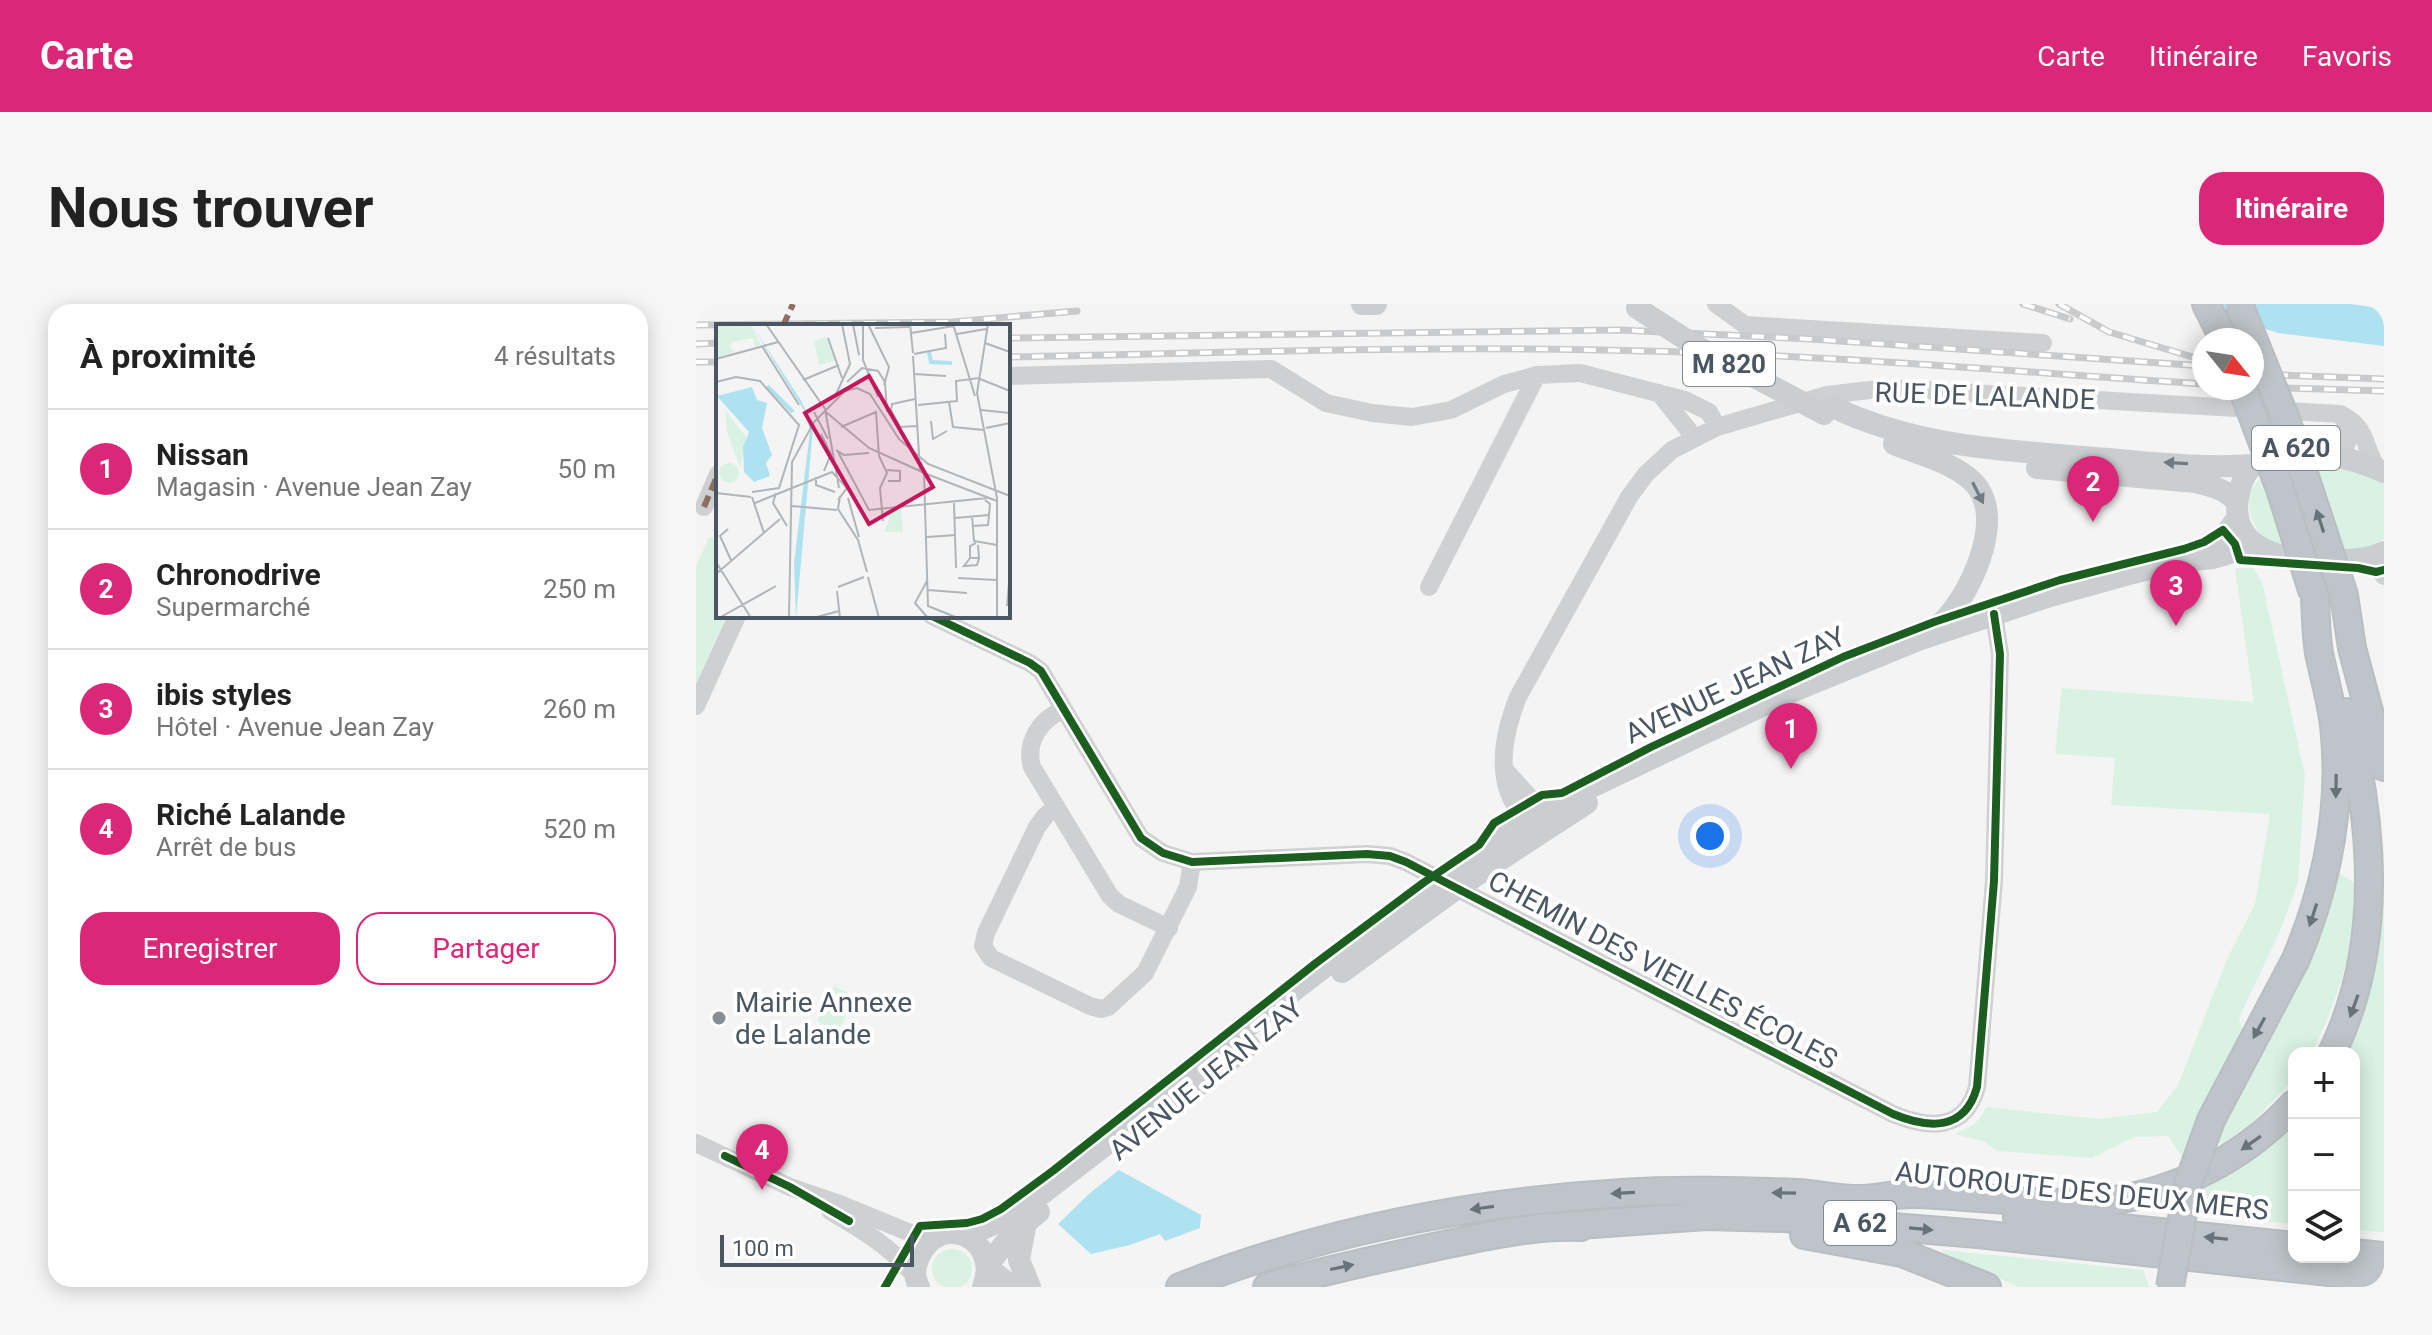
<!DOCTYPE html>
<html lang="fr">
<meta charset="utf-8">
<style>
:root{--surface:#fff;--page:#f6f6f6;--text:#222;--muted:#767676;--line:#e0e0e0;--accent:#db2777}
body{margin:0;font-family:Roboto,sans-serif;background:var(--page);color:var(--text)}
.controls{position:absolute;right:24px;bottom:24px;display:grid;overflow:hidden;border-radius:16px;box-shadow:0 4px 20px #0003}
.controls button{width:72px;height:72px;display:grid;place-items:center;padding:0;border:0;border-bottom:2px solid var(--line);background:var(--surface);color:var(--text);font:40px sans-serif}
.compass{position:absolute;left:1496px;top:24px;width:72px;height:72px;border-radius:50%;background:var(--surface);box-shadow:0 4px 20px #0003;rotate:120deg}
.scale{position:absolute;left:24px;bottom:20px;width:194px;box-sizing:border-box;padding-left:8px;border:4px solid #4a5661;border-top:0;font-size:22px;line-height:28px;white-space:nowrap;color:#4a5661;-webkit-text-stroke:6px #fff;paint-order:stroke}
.you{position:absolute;left:1014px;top:532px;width:28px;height:28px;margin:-20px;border:6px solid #fff;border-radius:50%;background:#1a73e8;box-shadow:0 0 0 12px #1a73e833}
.badge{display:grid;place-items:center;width:52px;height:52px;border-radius:50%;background:var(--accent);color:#fff;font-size:26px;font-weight:700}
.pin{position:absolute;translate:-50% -66px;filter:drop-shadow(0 2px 4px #0008)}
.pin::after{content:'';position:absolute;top:42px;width:28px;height:24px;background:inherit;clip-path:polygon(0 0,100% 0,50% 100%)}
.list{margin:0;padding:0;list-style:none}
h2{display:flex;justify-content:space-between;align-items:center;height:104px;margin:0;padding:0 32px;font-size:34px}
h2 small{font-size:26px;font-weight:400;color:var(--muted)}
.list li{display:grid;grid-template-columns:52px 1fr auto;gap:24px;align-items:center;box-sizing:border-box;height:120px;padding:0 32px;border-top:2px solid var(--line)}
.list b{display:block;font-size:30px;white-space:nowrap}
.list p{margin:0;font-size:26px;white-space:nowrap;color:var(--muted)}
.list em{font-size:26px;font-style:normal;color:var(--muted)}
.actions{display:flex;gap:16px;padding:24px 32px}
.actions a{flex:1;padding:18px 0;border:2px solid var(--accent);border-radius:24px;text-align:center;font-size:28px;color:var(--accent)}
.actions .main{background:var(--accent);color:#fff}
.icon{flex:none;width:44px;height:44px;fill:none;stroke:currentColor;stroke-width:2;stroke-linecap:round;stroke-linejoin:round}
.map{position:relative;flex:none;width:1688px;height:983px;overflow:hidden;border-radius:24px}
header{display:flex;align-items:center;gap:48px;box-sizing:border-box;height:112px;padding:0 40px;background:var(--accent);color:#fff}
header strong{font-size:38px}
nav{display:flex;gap:44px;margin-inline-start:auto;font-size:28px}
.intro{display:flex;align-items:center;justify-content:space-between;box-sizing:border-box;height:192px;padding:0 48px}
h1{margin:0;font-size:56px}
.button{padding:20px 36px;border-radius:24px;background:var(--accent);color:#fff;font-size:28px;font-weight:700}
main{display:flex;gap:48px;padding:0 48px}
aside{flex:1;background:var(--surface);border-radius:24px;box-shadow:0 4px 20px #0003}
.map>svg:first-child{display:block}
</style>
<header>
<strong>Carte</strong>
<nav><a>Carte</a><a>Itinéraire</a><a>Favoris</a></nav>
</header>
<div class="intro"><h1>Nous trouver</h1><a class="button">Itinéraire</a></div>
<main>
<aside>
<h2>À proximité<small>4 résultats</small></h2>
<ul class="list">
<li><span class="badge">1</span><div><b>Nissan</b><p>Magasin · Avenue Jean Zay</p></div><em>50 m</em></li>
<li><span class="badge">2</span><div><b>Chronodrive</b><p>Supermarché</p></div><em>250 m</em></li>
<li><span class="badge">3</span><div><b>ibis styles</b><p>Hôtel · Avenue Jean Zay</p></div><em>260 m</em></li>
<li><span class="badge">4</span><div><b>Riché Lalande</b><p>Arrêt de bus</p></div><em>520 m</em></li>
</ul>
<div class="actions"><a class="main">Enregistrer</a><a>Partager</a></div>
</aside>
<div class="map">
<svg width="1688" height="983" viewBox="0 0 1688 983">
<rect width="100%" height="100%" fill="#f4f4f4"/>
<path fill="#d9f2e3" d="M1613,160L1643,162L1688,177V235C1681,239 1674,244 1666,246C1653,249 1589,248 1579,243C1559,233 1543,197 1561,178C1574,165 1596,164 1613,160Z
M21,230L22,312H30L0,380V263L13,233L19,235Z
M1539,264H1557L1566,278L1609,471L1602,578L1584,627L1543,714L1547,728L1488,856L1472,832L1438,833L1396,854L1301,847L1289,838L1259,830C1274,823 1284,819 1290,803L1403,815L1461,808L1482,781L1532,653L1559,600L1574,510L1415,501L1419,454L1359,450L1366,384L1558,398Z
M1688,549V928L1658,926V749H1648C1674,702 1684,652 1687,599C1688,583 1686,565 1688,549Z
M1638,566L1663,582C1656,644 1645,693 1615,749H1598V773L1595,778L1546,829L1526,844L1520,830Z
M138,682L159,693L142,728L121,717Z
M1598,815V920L1496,910L1506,880Z
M236 965a20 20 0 1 1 40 0a20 20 0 1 1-40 0Z
M1247,946L1447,966L1453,982L1460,983H1323L1247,949Z"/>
<path fill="#aee2f0" d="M1494,0H1655L1688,5V42L1582,29Z
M423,866L505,911L504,924L469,937L464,930L434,941L395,950L362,920L394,889Z"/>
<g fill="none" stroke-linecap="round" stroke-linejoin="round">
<defs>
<path id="highway" d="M1510,0L1528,36
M1648,291L1656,344L1688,463
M1636,749C1688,642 1678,522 1650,408
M1515,816L1600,655C1631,581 1647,502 1638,421C1635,397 1628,373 1623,349C1620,331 1620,312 1619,294
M1321,913L1598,942
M868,922L1010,912L1089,914L1282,930L1688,974
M1108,931L1206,949L1291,983
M1658,949L1688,952
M484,983C624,928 776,898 926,889C984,885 1043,887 1101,889C1123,890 1145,896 1167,895C1185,894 1203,889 1221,890C1276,892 1330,900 1384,899C1465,897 1544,859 1598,800
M571,983C626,967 682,955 738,943C786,933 836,921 885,923"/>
</defs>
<use href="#highway" stroke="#b9bec3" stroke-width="30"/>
<path stroke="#ced0d2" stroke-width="18" d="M1020,0L1049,21L1347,39
M312,72L575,65L630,99L676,109L716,113L755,106L808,80L841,71L884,69L989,96L1013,108L1021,123
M963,89L998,133
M1641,154C1655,139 1656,127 1644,110
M8,203L22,170
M1673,254L1688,272
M733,283L841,71
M236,312L334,359L345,367L445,534L467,549L496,558L671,550L694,552L710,558L1197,810C1233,825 1269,827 1281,783L1298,577L1304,350L1298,310
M0,402L41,312
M367,406C344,415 329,439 336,463L414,592L423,600L473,624
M808,465L847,508V523
M360,504L350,511L341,523L290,629L287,642L295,654L394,702L405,705L412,703L449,669L492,583L496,558
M841,524C796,493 804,438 822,393L933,193L950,170L976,146L1021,123L1131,91L1191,84L1644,110C1672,123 1667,142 1682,166
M0,839L94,883L144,900L212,928L240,933
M134,907C166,926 194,942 218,971"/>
<path stroke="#caced1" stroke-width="22" d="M666,0H680
M1137,103C1220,143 1308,146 1399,154C1451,158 1506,165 1558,161
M1198,140C1222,150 1256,158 1276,177C1311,210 1277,284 1251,313C1246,319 1238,324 1232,329
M1341,164L1499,178C1516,182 1529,185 1541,198
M1688,168C1656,153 1587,136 1558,161C1548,169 1544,182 1542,194C1534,244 1583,255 1621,256C1644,256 1668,258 1688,248
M1499,251L1527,234L1542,213
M646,668L761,584L891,499
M486,794L553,741
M330,918L323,956L334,983
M271,932L309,915L330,902L421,832L503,760L742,575L868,496L1095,388L1222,336L1351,293L1437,269L1487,257L1517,254L1541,247L1565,245
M292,961L316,930L343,908
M292,964L317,983
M223,983C218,972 218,965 223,953C244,906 306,935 287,983"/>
<use href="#highway" stroke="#bec4c9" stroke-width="26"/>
<defs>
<path id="rail" d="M1327,0L1374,15
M1363,0L1413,28L1500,54
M0,21L256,18L381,7
M312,34L924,26L1114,35L1508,62
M0,40L22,39
M312,53C523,49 735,41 947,47C1134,51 1321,68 1508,80
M0,58H22
M1556,70L1688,75
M1556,83L1688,87"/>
</defs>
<use href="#rail" stroke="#c9cacc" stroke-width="7"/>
<use href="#rail" stroke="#fff" stroke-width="4" stroke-dasharray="12" stroke-linecap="butt"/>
<defs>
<path id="highway-bridge" d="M1543,0L1591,118L1648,291
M1546,84L1584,185L1617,289
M1474,983L1492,880L1515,816"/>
</defs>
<use href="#highway-bridge" stroke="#b9bec3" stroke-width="30" stroke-linecap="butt"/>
<path stroke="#caced1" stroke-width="22" d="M941,4L1000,42L1128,110"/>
<use href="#highway-bridge" stroke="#bec4c9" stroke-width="26"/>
<path stroke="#8d6e63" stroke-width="6" stroke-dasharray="12 6" stroke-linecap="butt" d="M87,22L97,0
M8,203L22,170"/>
<defs>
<path id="cycleway" d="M236,312L334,359L345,367L445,534L467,549L496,558L671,550L694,552L710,558L1197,810C1233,825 1269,827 1281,783L1298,577L1304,350L1298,310
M29,852L94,883L153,917
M189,983L224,922L271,919L286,915L305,905L358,866L620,659L727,579L783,541L798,519L846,491L866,489L955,443L1147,353L1238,318L1364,276L1488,245L1508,238L1527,226L1539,240L1544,256L1662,264L1680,268L1688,266"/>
</defs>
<use href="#cycleway" stroke="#fff" stroke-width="13"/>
<use href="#cycleway" stroke="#1b5e20" stroke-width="8"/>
</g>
<defs><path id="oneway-solid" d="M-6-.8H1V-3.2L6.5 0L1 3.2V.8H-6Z" transform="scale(2)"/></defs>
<g fill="#707a83">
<use href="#oneway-solid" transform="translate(1480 159) rotate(-177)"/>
<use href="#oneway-solid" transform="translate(1282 189) rotate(63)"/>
</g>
<g fill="#67727b">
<use href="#oneway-solid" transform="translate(1624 217) rotate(-108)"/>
<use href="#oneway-solid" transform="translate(1640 482) rotate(91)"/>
<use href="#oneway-solid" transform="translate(1617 611) rotate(108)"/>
<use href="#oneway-solid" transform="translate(1658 702) rotate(110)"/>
<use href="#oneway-solid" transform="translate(1563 724) rotate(119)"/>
<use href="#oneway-solid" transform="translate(1555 839) rotate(145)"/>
<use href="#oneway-solid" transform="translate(927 889) rotate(177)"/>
<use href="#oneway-solid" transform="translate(1088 889) rotate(-179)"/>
<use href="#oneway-solid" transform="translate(786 904) rotate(172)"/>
<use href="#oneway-solid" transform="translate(1225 925) rotate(5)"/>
<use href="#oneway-solid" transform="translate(1520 934) rotate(-174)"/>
<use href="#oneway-solid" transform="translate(646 963) rotate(-12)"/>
</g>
<circle fill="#868d94" stroke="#fff" stroke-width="3" cx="23" cy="714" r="8"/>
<g text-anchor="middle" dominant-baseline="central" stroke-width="8" stroke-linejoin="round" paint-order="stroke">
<g fill="#fff" stroke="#808990" stroke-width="2">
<rect x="987" y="38" width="92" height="44" rx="6"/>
<rect x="1556" y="122" width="88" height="44" rx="6"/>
<rect x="1128" y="897" width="72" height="44" rx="6"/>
</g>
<g font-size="26" font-weight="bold" fill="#4a5661">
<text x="1033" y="60">M 820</text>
<text x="1600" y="144">A 620</text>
<text x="1164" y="919">A 62</text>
</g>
<g font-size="28" fill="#4a5661" stroke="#fff">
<text transform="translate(1289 92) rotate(2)">RUE DE LALANDE</text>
<text transform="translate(1039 381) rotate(-25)">AVENUE JEAN ZAY</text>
<text transform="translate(967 666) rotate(28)">CHEMIN DES VIEILLES ÉCOLES</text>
<text transform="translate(510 775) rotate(-39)">AVENUE JEAN ZAY</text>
<text transform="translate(1386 887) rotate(6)">AUTOROUTE DES DEUX MERS</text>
</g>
<g font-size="28" fill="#4a5661" stroke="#fff" text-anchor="start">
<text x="39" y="698">Mairie Annexe<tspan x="39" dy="32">de Lalande</tspan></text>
</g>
</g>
<g transform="translate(20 20)">
<rect width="294" height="294" fill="#f4f4f4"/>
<path d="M0,0H34L45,21L39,22L37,14L17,18L13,22L18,28L0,34ZM110,13L119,37L103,41L98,17ZM9,86L31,114L24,143L11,108ZM3 149a10 10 0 1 1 20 0a10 10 0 1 1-20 0ZM185,185L187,208H168L174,194L166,187Z" fill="#d9f2e3"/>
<path d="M35,0L86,78L97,104L80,294L78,239L94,107L89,88ZM36,63L41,76L51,79L46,104L56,131L50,139L54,152L38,158L28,148L27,123L33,108L1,72Z" fill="#aee2f0"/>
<path fill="none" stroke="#aee2f0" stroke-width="4" d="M213,28L215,38L236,39M51,62L77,88"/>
<path fill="none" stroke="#b0b5b9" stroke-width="2" d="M50,0L109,85L123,164M137,0L143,31M147,0V36L162,73M152,0L173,43L168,61M194,0L197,29M237,0L259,72M272,0L261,69L281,174V294M159,4L193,3M195,9L238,2M241,10L270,5M112,14L126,54M269,19L294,28M46,22L83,81M198,30L230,24L229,10M197,32L204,147L207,149L205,138M0,35L62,18M198,50L230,52M264,55L294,67M87,56L123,41M0,58L20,53L44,57L83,101L63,164L36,168M131,58L146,44L162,47L169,58L171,88M120,70L134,40L126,0M199,75L176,80L175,86L184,103L201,102M233,78L237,103L268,106M202,81L241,77L240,57L263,54M265,86L294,89M98,88L112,115M110,88L153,124L204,147M215,97L217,115L231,107M125,103L160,88L163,132L171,149L164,164L167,197M270,104L294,99M105,110L115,130L108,147M120,126L128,131L153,129M122,128L153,186L271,174M171,146L184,147V157H172M208,149L212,282L242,294M208,149L281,177M100,153V161L119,168M0,169L35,173M60,169L57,179L71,202M124,172L122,185L142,216L151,248M36,173L48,209M132,174L143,213M39,179L116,148L131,164L122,176M238,179L240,244M76,182L121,186M256,192L258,217L281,221M239,194L273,191M256,202L272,201L274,180L269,176M12,205L4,212L15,236M211,213L240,211M260,219L254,222V234H263L262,221M254,234L248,242L261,241L263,234M0,238L35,294M0,250L64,195M152,253L163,294M242,254L280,256M211,257L199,279L212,294M122,263L148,253M212,266L251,269M121,267L124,294M291,282L294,248M3,294L60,262M73,294L76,138L98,98L129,67L141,64L154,70L183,115L212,140L294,172M97,294L123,287"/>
<path fill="#c2185b" fill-opacity="0.15" stroke="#c2185b" stroke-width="4" d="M153,52L217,163L153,200L89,89Z"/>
<rect width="294" height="294" fill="none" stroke="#4a5661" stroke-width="4"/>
</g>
</svg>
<div class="controls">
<button>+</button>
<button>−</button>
<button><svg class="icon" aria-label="layers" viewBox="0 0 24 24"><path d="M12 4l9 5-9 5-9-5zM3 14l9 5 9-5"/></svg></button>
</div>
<svg class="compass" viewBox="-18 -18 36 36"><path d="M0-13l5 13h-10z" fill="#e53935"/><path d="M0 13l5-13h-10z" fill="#767676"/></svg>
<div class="scale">100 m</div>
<div class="you"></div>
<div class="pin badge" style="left:1095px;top:465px">1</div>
<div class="pin badge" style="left:1397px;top:218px">2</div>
<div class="pin badge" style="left:1480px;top:322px">3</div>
<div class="pin badge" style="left:66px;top:886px">4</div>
</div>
</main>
